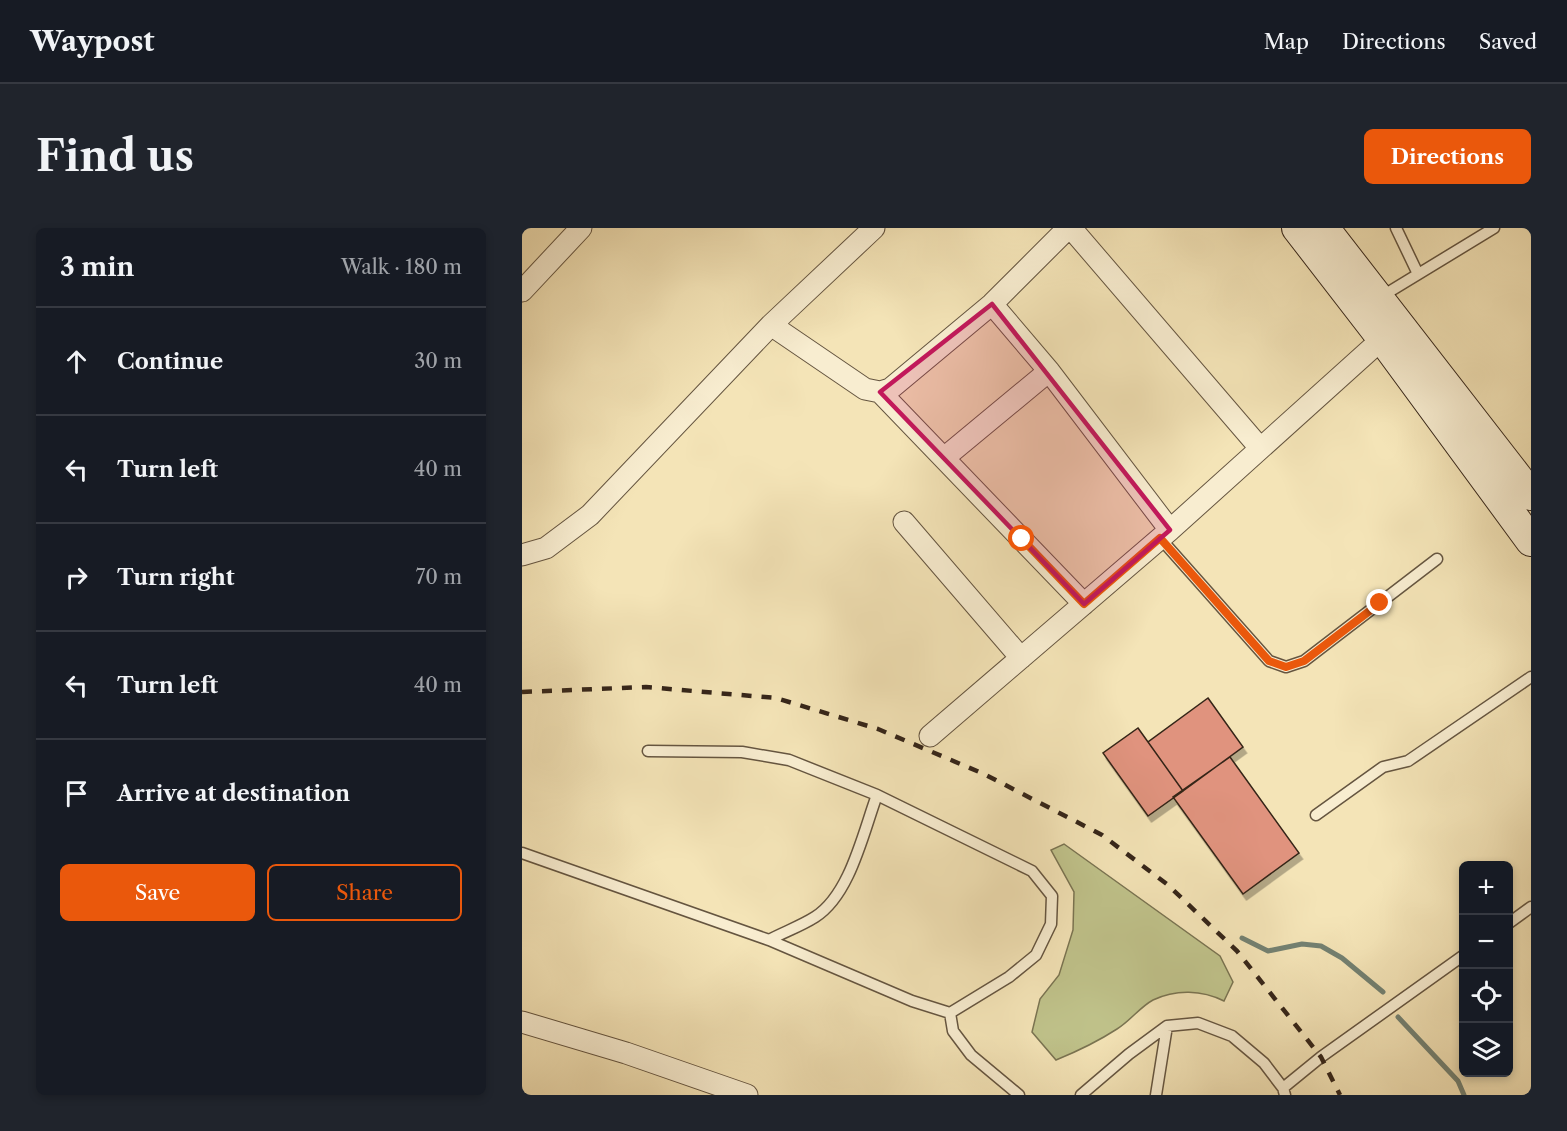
<!DOCTYPE html>
<meta charset="utf-8">
<style>
:root{--surface:#171b24;--page:#20242c;--text:#f1f3f6;--muted:#9ea1a6;--line:#363941;--accent:#ea580c}
body{margin:0;font-family:"Libre Caslon Text",serif;background:var(--page);color:var(--text)}
.controls{position:absolute;right:18px;bottom:18px;display:grid;overflow:hidden;border-radius:9px;box-shadow:0 3px 9px #0003}
.controls button{width:54px;height:54px;display:grid;place-items:center;padding:0;border:0;border-bottom:2px solid var(--line);background:var(--surface);color:var(--text);font:30px sans-serif}
.stop{position:absolute;width:18px;height:18px;margin:-14px;border:4px solid #ea580c;border-radius:50%;background:#fff}
.stop.end{background:#ea580c;border-color:#fff;box-shadow:0 2px 6px #0008}
.list{margin:0;padding:0;list-style:none}
h2{display:flex;justify-content:space-between;align-items:center;height:78px;margin:0;padding:0 24px;font-size:26px}
h2 small{font-size:20px;font-weight:400;color:var(--muted)}
.list li{display:grid;grid-template-columns:39px 1fr auto;gap:18px;align-items:center;box-sizing:border-box;height:108px;padding:0 24px;border-top:2px solid var(--line)}
.list b{display:block;font-size:22px;white-space:nowrap}
.list em{font-size:20px;font-style:normal;color:var(--muted)}
.actions{display:flex;gap:12px;padding:18px 24px}
.actions a{flex:1;padding:14px 0;border:2px solid var(--accent);border-radius:9px;text-align:center;font-size:21px;color:var(--accent)}
.actions .main{background:var(--accent);color:#fff}
.icon{flex:none;width:33px;height:33px;fill:none;stroke:currentColor;stroke-width:2;stroke-linecap:round;stroke-linejoin:round}
.map{position:relative;flex:none;width:1009px;height:867px;overflow:hidden;border-radius:9px}
header{display:flex;align-items:center;gap:36px;box-sizing:border-box;height:84px;padding:0 30px;background:var(--surface);border-bottom:2px solid var(--line)}
header strong{font-size:28px}
nav{display:flex;gap:33px;margin-inline-start:auto;font-size:21px}
.intro{display:flex;align-items:center;justify-content:space-between;box-sizing:border-box;height:144px;padding:0 36px}
h1{margin:0;font-size:42px}
.button{padding:15px 27px;border-radius:9px;background:var(--accent);color:#fff;font-size:21px;font-weight:700}
main{display:flex;gap:36px;padding:0 36px}
aside{flex:1;background:var(--surface);border-radius:9px;box-shadow:0 3px 9px #0003}
.map>svg:first-child{display:block}
</style>
<header>
<strong>Waypost</strong>
<nav><a>Map</a><a>Directions</a><a>Saved</a></nav>
</header>
<div class="intro"><h1>Find us</h1><a class="button">Directions</a></div>
<main>
<aside>
<h2>3 min<small>Walk · 180 m</small></h2>
<ul class="list">
<li><svg class="icon" aria-label="ahead" viewBox="0 0 24 24"><path d="M12 20V5M6 11l6-6 6 6"/></svg><div><b>Continue</b></div><em>30 m</em></li>
<li><svg class="icon" aria-label="left" viewBox="0 0 24 24"><path d="M17 20v-9H6M10 6l-5 5 5 5"/></svg><div><b>Turn left</b></div><em>40 m</em></li>
<li><svg class="icon" aria-label="right" viewBox="0 0 24 24"><path d="M7 20v-9h11M14 6l5 5-5 5"/></svg><div><b>Turn right</b></div><em>70 m</em></li>
<li><svg class="icon" aria-label="left" viewBox="0 0 24 24"><path d="M17 20v-9H6M10 6l-5 5 5 5"/></svg><div><b>Turn left</b></div><em>40 m</em></li>
<li><svg class="icon" aria-label="arrive" viewBox="0 0 24 24"><path d="M6 21V4h12l-3 4 3 4H6"/></svg><div><b>Arrive at destination</b></div></li>
</ul>
<div class="actions"><a class="main">Save</a><a>Share</a></div>
</aside>
<div class="map">
<svg width="1009" height="867" viewBox="0 0 1009 867">
<defs>
<filter id="shadow"><feDropShadow dx="3.5" dy="6" stdDeviation="0" flood-color="#0004"/></filter>
</defs>
<rect width="100%" height="100%" fill="#f4e4b7"/>
<filter id="stains"><feTurbulence type="fractalNoise" baseFrequency=".00333" numOctaves="4"/><feColorMatrix values="0 0 0 0 .2 0 0 0 0 .09 0 0 0 0 .02 0 0 0 .5 -.17"/></filter>
<radialGradient id="worn" r=".72"><stop offset=".6" stop-color="#630" stop-opacity="0"/><stop offset="1" stop-color="#630" stop-opacity=".3"/></radialGradient>
<path fill="#c0c38b" stroke="#7a7452" stroke-width="1.5" d="M542,616L698,728L711,754L702,773C680,762 654,761 631,772C618,779 608,793 595,801C575,814 556,823 534,832L510,804L518,771L537,747L551,702L552,664L529,622Z"/>
<g fill="none" stroke-linecap="round" stroke-linejoin="round">
<path stroke="#738172" stroke-width="5" d="M720,710L746,723L780,716L799,718L820,730L861,764
M876,789L936,853L942,867"/>
</g>
<path fill="#e0937e" stroke="#352519" stroke-width="1.5" filter="url(#shadow)" d="M686,470L721,519L661,563L626,514Z
M616,500L661,563L626,588L581,525Z
M708,529L777,625L721,666L651,569Z"/>
<g fill="none" stroke-linecap="round" stroke-linejoin="round">
<defs>
<path id="lane" d="M874,0L896,46
M857,70L972,0
M638,310L747,433L764,439L782,433L915,331
M794,587L861,539L886,533L1009,449
M0,625L247,712L390,773L428,785L487,749L514,727L529,696L530,668L510,643L355,567L267,532L220,524L126,523
M987,695L1009,679
M247,712C262,704 279,698 293,689C328,667 341,605 355,567
M428,785L431,803L449,827L497,867
M761,860L799,829L942,727
M559,867L607,826L645,798L676,795L710,808L742,835L761,860L763,867
M634,867L645,798"/>
<path id="street" d="M549,0L738,220
M0,63L59,0
M470,76L527,143L648,302
M249,97L343,161L358,164L368,161L470,76L546,0
M358,164L562,376
M422,230L527,143
M382,294L499,430
M0,327L24,320L68,287L249,97L352,0
M408,508L648,302L870,102
M0,794L104,825L225,867"/>
<path id="secondary" d="M775,0L860,110L1009,313
M802,0L1009,267"/>
</defs>
<use href="#lane" stroke="#655540" stroke-width="13"/>
<use href="#street" stroke="#655540" stroke-width="23"/>
<use href="#secondary" stroke="#352519" stroke-width="32"/>
<use href="#lane" stroke="#f8edd0" stroke-width="10"/>
<use href="#street" stroke="#f8edd0" stroke-width="21"/>
<use href="#secondary" stroke="#f8edd0" stroke-width="30"/>
<path stroke="#352519" stroke-width="4.5" stroke-dasharray="10 10" stroke-linecap="butt" d="M0,464L124,459L254,470L356,501L462,546L580,607L646,657L715,723L799,829L818,867"/>
</g>
<g fill="none" stroke-linecap="round" stroke-linejoin="round">
<path stroke="#ea580c" stroke-width="8" d="M500,311L562,376L638,310L747,433L764,439L782,433L858,375"/>
</g>
<path fill="#c2185b" fill-opacity="0.2" stroke="#c2185b" stroke-width="4.5" stroke-linejoin="round" d="M470,76L648,302L562,376L358,164Z"/>
<rect width="100%" height="100%" filter="url(#stains)"/>
<rect width="100%" height="100%" fill="url(#worn)"/>
</svg>
<div class="controls">
<button>+</button>
<button>−</button>
<button><svg class="icon" aria-label="locate" viewBox="0 0 24 24"><circle cx="12" cy="12" r="6"/><path d="M12 2v4M12 18v4M2 12h4M18 12h4"/></svg></button>
<button><svg class="icon" aria-label="layers" viewBox="0 0 24 24"><path d="M12 4l9 5-9 5-9-5zM3 14l9 5 9-5"/></svg></button>
</div>
<div class="stop" style="left:500px;top:311px"></div>
<div class="stop end" style="left:858px;top:375px"></div>
</div>
</main>
